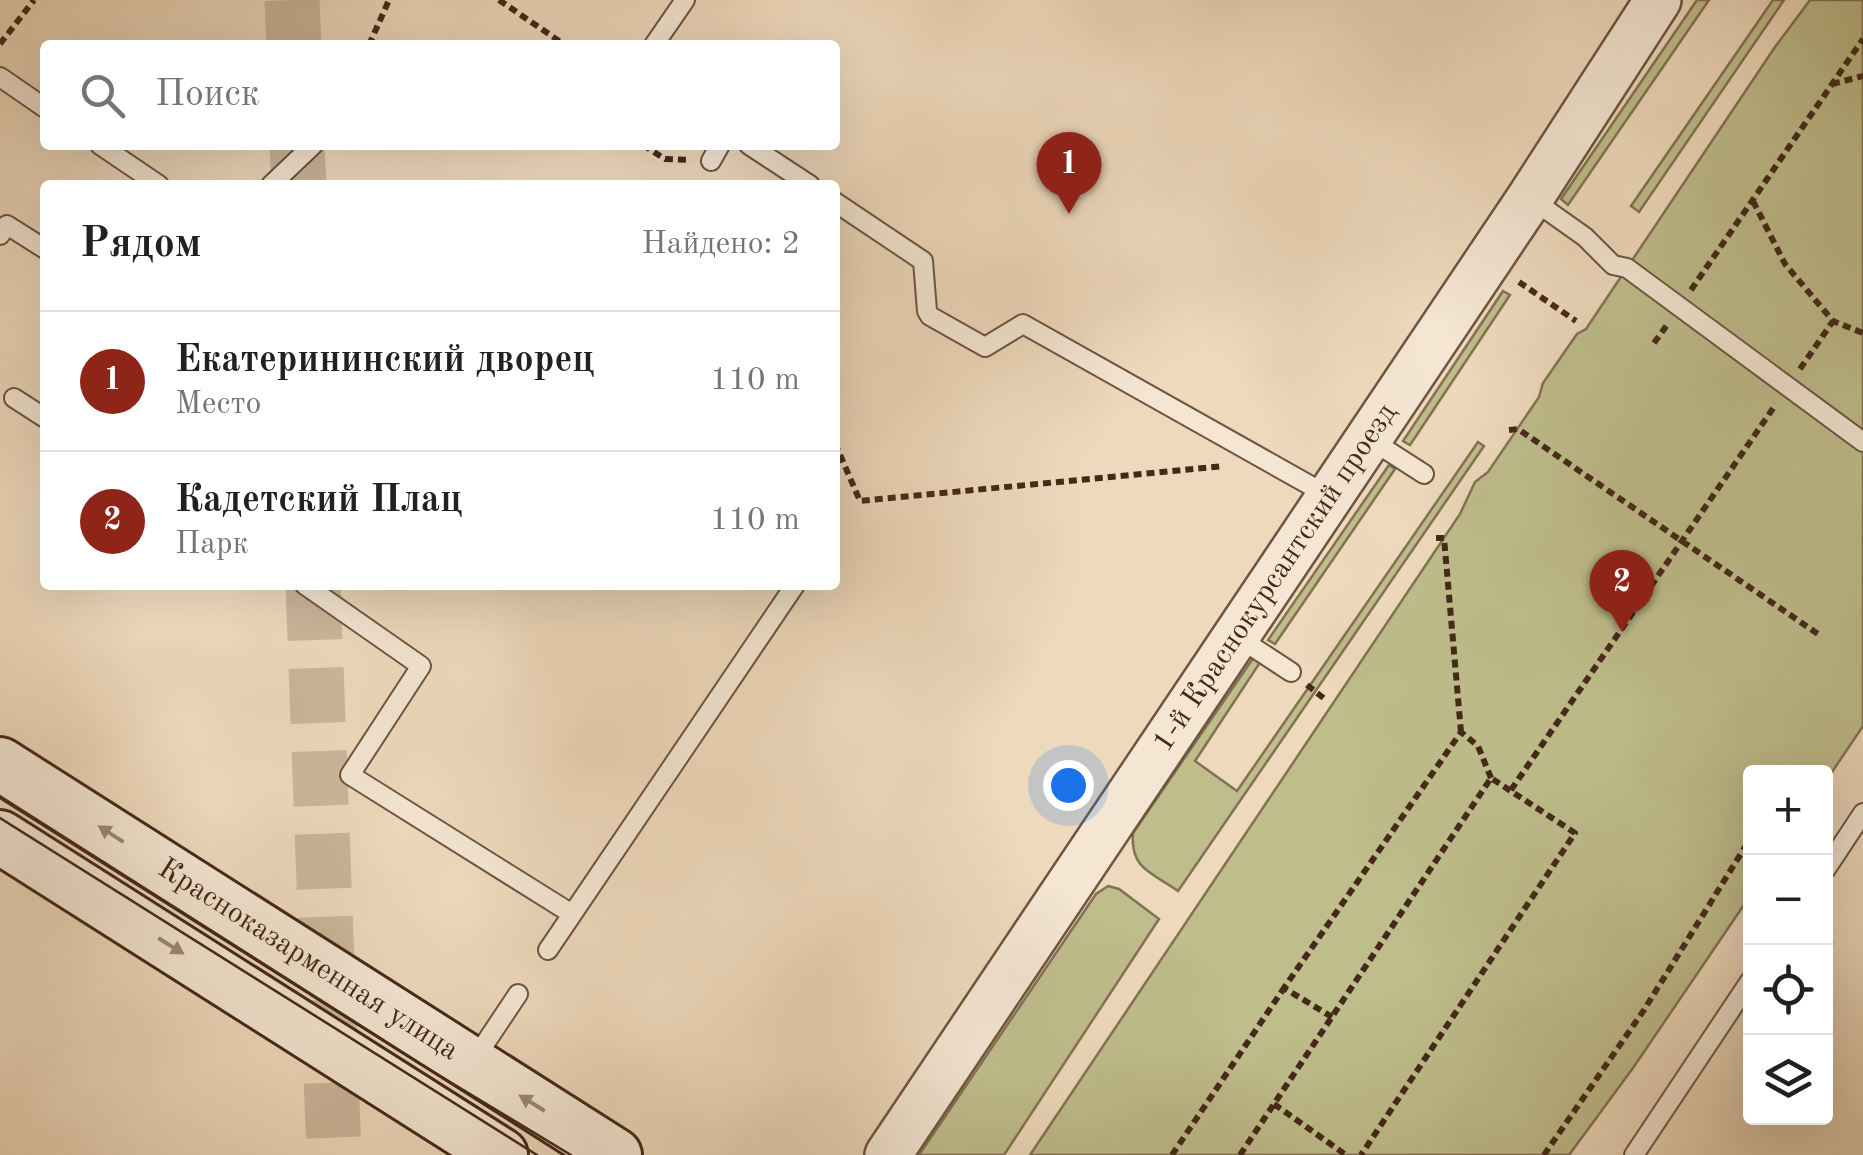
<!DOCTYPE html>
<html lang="ru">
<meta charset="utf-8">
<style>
body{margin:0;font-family:"Old Standard TT",serif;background:#f6f6f6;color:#202124}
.controls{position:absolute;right:30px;bottom:30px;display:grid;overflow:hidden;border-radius:10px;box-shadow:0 10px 40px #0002}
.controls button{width:90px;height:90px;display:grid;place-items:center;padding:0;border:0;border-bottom:2px solid #e0e0e0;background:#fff;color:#202124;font:50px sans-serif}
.you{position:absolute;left:1068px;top:785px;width:35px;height:35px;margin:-25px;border:8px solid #fff;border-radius:50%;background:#1a73e8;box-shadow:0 0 0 15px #1a73e833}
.badge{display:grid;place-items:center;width:65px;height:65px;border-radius:50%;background:#8f2418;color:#fff;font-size:32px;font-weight:700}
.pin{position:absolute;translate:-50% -82px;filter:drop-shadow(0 2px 5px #0008)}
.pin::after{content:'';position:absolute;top:52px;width:35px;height:30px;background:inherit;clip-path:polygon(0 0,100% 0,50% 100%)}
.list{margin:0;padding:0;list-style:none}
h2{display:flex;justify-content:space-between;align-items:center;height:130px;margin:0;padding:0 40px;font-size:42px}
h2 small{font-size:32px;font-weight:400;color:#757577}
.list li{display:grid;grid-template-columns:65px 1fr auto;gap:30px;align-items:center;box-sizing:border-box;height:140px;padding:0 40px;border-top:2px solid #e0e0e0}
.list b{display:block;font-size:38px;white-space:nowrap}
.list p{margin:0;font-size:32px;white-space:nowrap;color:#757577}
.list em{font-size:32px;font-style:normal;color:#757577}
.icon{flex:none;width:55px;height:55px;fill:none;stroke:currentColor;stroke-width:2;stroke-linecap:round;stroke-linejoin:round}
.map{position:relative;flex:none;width:1863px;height:1155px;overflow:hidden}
.search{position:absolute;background:#fff;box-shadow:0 10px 40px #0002;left:40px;top:40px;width:800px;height:110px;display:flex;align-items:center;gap:25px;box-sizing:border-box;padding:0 35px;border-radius:10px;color:#757577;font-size:38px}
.panel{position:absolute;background:#fff;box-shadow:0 10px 40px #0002;left:40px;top:180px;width:800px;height:410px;border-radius:10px}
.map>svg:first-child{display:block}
.green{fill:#bfbd8c;stroke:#827252;stroke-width:2.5}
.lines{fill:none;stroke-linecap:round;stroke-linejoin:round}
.primary-tunnel{stroke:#ccb69b;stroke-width:55;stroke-dasharray:55 28;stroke-linecap:butt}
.service-casing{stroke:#6e5442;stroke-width:22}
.tertiary-casing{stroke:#6e5442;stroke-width:50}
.secondary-casing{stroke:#442819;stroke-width:58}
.path{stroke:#442819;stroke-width:6;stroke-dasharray:8 5;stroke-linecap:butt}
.service{stroke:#f4e6d3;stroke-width:18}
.tertiary{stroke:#f4e6d3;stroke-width:45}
.secondary{stroke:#f4e6d3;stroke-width:52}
.tram{stroke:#442819;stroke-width:2.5}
.oneway{fill:#9c8776}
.labels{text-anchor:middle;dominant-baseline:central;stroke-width:8;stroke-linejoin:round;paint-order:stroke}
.street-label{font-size:30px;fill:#442819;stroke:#f4e6d3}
</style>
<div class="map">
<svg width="1863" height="1155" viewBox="0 0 1863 1155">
<rect width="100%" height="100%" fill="#eed9bc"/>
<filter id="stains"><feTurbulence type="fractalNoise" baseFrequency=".002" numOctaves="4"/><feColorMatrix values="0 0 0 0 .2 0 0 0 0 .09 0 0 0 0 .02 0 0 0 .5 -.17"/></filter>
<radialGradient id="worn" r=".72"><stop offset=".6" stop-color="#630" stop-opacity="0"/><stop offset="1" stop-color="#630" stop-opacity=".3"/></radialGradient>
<path class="green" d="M1697,0H1709L1568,205L1561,199Z
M1773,0H1784L1639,212L1631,206Z
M1810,0H1863V726L1826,781V772H1750V896L1633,1068L1569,1155H1030L1460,514L1475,482L1488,472L1539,397L1543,383L1577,334L1586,329L1775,47Z
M1503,291L1510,295L1410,445L1403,441Z
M1478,442L1484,446L1178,891C1151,872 1130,869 1133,833L1254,657L1261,661L1195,761L1237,791Z
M1389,465L1395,469L1275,644L1268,640Z
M1108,886L1119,889L1159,919L1004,1155H919L1096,894Z"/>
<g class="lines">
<path class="primary-tunnel" d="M292,0L294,45
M297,145L299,185
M313,585L334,1155"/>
<defs>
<path id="service" d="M654,45L685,0
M0,77L45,108
M100,145L159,185
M749,145L810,185
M711,161L720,145
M271,185L313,145
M1530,198L1585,237L1613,265L1627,268L1863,442
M835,202L923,261L927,311L930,316L985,347L1023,324L1329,496
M0,235L7,225L45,249
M14,398L45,418
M1368,438L1424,474
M305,585L421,666L350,775L572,914
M1236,636L1291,672
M1826,869L1863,813
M548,950L795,585
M474,1060L518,994
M1634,1155L1750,981"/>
<g id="tertiary">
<path id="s1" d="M888,1155L1530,198L1658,0"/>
</g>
<g id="secondary">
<path id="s2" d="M0,764L615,1155"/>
<path d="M0,837L501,1155"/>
</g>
</defs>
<use href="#service" class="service-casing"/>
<use href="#tertiary" class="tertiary-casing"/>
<use href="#secondary" class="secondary-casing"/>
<path class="path" d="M499,0L565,45
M0,44L34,0
M369,45L389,0
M1832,84L1863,76
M643,145L665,159L691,160
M1753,201L1785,264L1833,321L1863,333
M1519,282L1576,321
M1691,290L1863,39
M1654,343L1667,325
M1800,369L1833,321
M1509,430L1518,429L1818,634
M835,443L860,501L1224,466
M1436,538H1444L1461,732
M1307,685L1326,700
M1792,772L1795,767
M1511,790L1776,404
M1332,1017L1284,988L1461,732L1478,746L1491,778
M1274,1104L1346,1155
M1172,1155L1284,988
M1240,1155L1491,778L1575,833L1361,1155
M1544,1155L1644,1010L1750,839"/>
<use href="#service" class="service"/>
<use href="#tertiary" class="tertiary"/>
<use href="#secondary" class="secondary"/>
<path class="tram" d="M0,798L417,1062L571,1155
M0,818L537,1155"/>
</g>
<defs><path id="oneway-solid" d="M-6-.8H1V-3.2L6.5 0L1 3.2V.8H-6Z" transform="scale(2.5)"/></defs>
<g class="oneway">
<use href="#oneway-solid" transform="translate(111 834) rotate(-147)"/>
<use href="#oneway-solid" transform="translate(171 946) rotate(32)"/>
<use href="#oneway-solid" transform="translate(532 1103) rotate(-148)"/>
</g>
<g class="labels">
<g class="street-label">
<text stroke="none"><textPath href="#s1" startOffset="695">1-й Краснокурсантский проезд</textPath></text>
<text stroke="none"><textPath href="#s2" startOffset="365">Красноказарменная улица</textPath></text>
</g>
</g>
<rect width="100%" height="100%" filter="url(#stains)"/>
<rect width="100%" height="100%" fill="url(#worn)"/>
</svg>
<div class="controls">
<button>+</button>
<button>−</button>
<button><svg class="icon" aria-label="locate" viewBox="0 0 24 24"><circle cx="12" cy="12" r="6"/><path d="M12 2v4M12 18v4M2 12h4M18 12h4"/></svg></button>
<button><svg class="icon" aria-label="layers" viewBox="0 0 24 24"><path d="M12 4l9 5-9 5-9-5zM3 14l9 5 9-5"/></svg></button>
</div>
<div class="you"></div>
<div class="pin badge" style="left:1069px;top:214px">1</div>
<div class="pin badge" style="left:1622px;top:632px">2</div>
<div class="search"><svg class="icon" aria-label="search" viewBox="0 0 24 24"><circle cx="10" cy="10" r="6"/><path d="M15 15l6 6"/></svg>Поиск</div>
<section class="panel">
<h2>Рядом<small>Найдено: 2</small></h2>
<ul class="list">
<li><span class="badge">1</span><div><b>Екатерининский дворец</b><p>Место</p></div><em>110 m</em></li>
<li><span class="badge">2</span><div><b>Кадетский Плац</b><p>Парк</p></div><em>110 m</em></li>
</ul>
</section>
</div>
